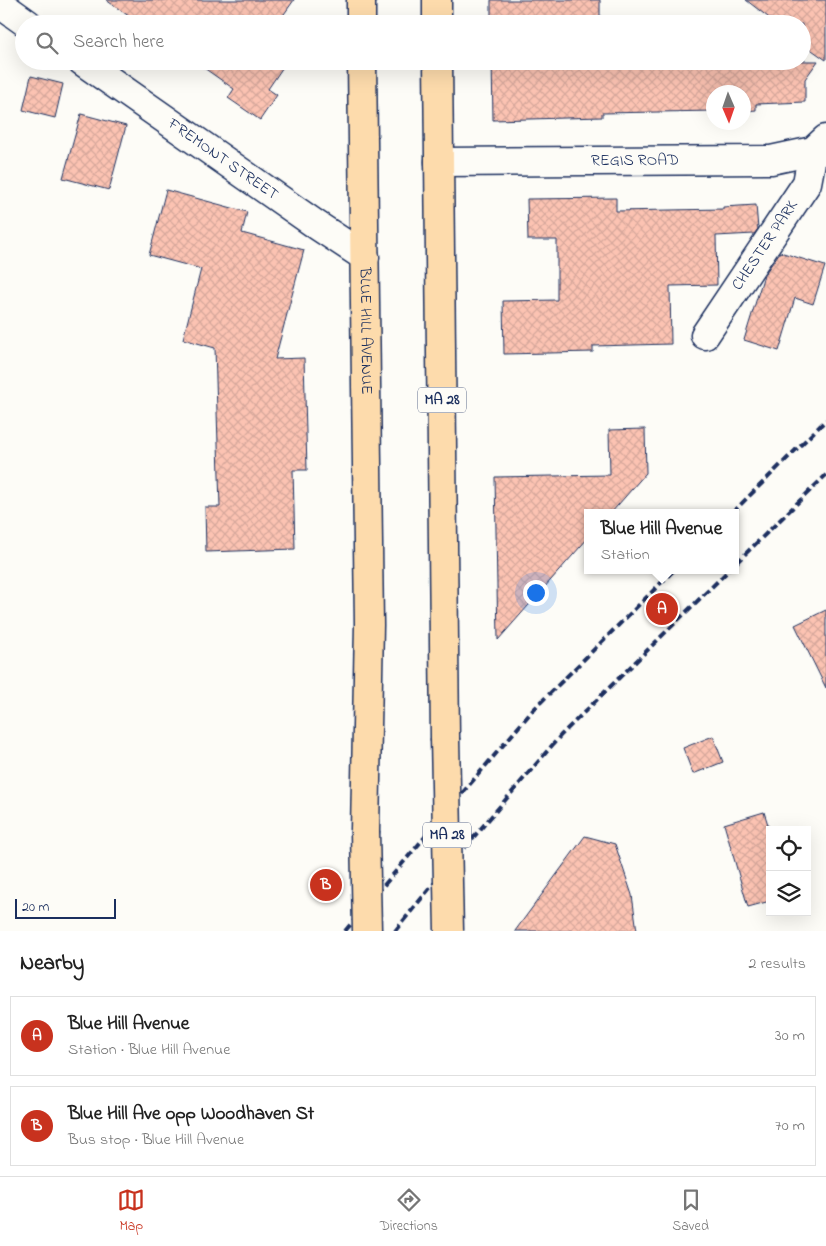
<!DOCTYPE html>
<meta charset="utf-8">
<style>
body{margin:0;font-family:"Indie Flower",sans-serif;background:#f6f6f6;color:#222}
.controls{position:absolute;right:15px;bottom:15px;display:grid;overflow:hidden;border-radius:0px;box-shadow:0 5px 20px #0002}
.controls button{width:45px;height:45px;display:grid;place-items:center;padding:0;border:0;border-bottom:1px solid #e0e0e0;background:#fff;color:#222;font:25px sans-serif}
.compass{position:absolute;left:706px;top:85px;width:45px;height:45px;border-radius:50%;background:#fff;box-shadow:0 5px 20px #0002;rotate:178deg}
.scale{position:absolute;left:15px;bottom:12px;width:101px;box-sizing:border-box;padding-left:5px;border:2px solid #1b2f5e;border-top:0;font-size:14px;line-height:18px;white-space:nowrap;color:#1b2f5e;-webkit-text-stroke:4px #fdfcf7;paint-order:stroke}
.you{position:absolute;left:535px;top:592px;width:18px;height:18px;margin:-12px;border:4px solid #fff;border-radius:50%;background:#1a73e8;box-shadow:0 0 0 8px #1a73e833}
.badge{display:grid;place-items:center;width:32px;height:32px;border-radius:50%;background:#c8321e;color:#fff;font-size:16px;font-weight:700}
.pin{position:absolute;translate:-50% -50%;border:2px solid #fff;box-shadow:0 1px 5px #0006}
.popup{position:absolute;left:584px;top:509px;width:155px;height:65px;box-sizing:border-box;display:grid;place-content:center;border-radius:0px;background:#fff;filter:drop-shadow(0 1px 4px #0005);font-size:16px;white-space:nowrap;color:#767676}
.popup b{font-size:19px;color:#222}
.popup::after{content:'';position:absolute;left:50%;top:100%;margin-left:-10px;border:10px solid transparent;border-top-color:#fff}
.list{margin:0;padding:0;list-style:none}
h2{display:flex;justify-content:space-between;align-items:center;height:65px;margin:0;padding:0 20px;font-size:21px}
h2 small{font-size:16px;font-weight:400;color:#767676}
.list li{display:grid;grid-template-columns:32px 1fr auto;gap:15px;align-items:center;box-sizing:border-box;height:80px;margin:0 10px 10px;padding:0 10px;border:1px solid #e0e0e0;border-radius:0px}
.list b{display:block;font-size:19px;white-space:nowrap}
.list p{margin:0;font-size:16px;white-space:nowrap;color:#767676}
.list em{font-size:16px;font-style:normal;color:#767676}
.icon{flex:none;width:28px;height:28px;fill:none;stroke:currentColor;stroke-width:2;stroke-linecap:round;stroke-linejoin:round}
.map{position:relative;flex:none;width:826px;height:931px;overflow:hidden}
.search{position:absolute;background:#fff;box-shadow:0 5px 20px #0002;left:15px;right:15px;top:15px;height:55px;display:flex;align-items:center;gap:12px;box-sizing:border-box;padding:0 18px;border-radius:28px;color:#767676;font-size:19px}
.sheet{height:245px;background:#fff}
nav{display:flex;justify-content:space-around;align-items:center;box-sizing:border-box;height:70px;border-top:1px solid #e0e0e0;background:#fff;font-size:14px;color:#767676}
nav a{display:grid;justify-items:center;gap:2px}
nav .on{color:#c8321e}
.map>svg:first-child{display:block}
.building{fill:url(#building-cross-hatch);stroke:#1b2f5e}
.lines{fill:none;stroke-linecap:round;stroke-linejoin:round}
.minor-casing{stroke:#1b2f5e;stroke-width:31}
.highway-casing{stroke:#1b2f5e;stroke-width:31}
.minor{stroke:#fdfcf7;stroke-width:28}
.highway{stroke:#fddbac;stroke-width:28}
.rail{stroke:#1b2f5e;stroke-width:4;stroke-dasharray:8 4;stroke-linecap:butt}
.highway-bridge-casing{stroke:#1b2f5e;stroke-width:31;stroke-linecap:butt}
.highway-bridge{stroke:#fddbac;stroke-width:28}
.labels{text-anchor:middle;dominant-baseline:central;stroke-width:4;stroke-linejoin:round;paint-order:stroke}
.shield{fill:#fdfcf7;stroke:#5f6c8c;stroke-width:1}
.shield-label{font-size:15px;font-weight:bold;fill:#1b2f5e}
.street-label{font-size:16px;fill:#1b2f5e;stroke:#fdfcf7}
</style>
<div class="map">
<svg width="826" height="931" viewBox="0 0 826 931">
<defs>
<pattern id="building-cross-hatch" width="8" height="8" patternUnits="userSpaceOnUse" patternTransform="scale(1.25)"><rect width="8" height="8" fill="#fcc3b2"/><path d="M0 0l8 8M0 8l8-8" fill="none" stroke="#d7a89c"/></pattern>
</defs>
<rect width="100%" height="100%" fill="#fdfcf7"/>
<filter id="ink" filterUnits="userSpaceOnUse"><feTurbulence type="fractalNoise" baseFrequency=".02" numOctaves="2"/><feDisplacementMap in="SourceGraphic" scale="10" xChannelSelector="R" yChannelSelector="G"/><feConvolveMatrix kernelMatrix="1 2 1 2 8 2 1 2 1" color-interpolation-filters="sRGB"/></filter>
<g filter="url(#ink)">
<path class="building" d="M106,0H294L277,24H140Z
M491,0H600V24H491Z
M746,0H826V60L802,43V24H777Z
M194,61H287L268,89L277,95L260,120L228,98L234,89Z
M492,61H818L805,79V102L756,104V110L744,111V92H714V111L602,113V117L493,120Z
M31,76L63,84L55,118L23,110Z
M81,114L126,126L109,190L63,178Z
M166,190L247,212L242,233L304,250L275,359L304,358L307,470H293L295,549L206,552L205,507H220L215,348L183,339L201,269L149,255Z
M616,198V211L723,209V207L756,205L758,229L754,234L716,236L717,285L670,286L671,344L593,346V352L504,354L503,301L557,300V240H528L527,199Z
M780,252L825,266L813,304L795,298L779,351L744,340L764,275Z
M645,429L646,473L611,513H588V538L498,640L495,477L610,475L609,430Z
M826,610V688L795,625Z
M713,736L723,762L693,774L683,748Z
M764,812L770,831V901L748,907L724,824Z
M585,836L615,844L632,895L637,931H515Z"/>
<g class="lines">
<defs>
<g id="minor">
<path d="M0,4L28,24"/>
<path id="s1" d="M82,61L318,226L365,257"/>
<path id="s2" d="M439,162L771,160L813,151L826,139"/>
<path id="s3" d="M705,335L807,183L813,151"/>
</g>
<g id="highway">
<path d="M361,0V24"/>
<path d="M437,0V24"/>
<path id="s4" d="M362,61L369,625L365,831"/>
<path d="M438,61L445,738"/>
</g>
</defs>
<use href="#minor" class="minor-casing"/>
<use href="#highway" class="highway-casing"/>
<use href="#minor" class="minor"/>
<use href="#highway" class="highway"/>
<path class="rail" d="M732,513L826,420
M736,563L826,475
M345,931L533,710L674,570
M395,931L430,888L561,735L729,570"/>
<defs>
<path id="highway-bridge" d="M445,738L449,931
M365,831L367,931"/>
</defs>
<use href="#highway-bridge" class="highway-bridge-casing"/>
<use href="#highway-bridge" class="highway-bridge"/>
</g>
</g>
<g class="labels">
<g class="shield">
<rect x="418" y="387.5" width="48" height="25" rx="4"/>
<rect x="423" y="822.5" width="48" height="25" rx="4"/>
</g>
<g class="shield-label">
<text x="442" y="400">MA 28</text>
<text x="447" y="835">MA 28</text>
</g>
<g class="street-label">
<text stroke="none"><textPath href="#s1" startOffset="172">FREMONT STREET</textPath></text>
<text stroke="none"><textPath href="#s2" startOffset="196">REGIS ROAD</textPath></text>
<text stroke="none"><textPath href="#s3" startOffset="108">CHESTER PARK</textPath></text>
<text stroke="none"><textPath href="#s4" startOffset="270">BLUE HILL AVENUE</textPath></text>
</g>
</g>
</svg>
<div class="controls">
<button><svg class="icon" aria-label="locate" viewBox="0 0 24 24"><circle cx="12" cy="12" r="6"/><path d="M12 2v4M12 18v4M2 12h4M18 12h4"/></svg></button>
<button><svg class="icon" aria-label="layers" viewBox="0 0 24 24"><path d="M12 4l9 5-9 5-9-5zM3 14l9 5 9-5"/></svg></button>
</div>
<svg class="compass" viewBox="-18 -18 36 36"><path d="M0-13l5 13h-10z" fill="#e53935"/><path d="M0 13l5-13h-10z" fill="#767676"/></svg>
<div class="scale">20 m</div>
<div class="you"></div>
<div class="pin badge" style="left:662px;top:609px">A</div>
<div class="popup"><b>Blue Hill Avenue</b>Station</div>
<div class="pin badge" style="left:326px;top:885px">B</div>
<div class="search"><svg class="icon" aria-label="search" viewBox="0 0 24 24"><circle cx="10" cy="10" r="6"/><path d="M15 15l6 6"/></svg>Search here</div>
</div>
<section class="sheet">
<h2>Nearby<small>2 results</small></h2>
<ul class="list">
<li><span class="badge">A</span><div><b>Blue Hill Avenue</b><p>Station · Blue Hill Avenue</p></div><em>30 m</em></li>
<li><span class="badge">B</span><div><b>Blue Hill Ave opp Woodhaven St</b><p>Bus stop · Blue Hill Avenue</p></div><em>70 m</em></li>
</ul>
</section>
<nav>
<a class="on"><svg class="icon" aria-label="map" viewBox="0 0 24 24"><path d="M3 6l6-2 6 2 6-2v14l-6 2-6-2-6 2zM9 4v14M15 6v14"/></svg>Map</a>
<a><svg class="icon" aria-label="directions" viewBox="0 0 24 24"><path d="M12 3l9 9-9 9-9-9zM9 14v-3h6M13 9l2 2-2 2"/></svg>Directions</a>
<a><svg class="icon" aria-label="saved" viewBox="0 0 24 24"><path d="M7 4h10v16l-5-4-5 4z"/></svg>Saved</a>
</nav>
